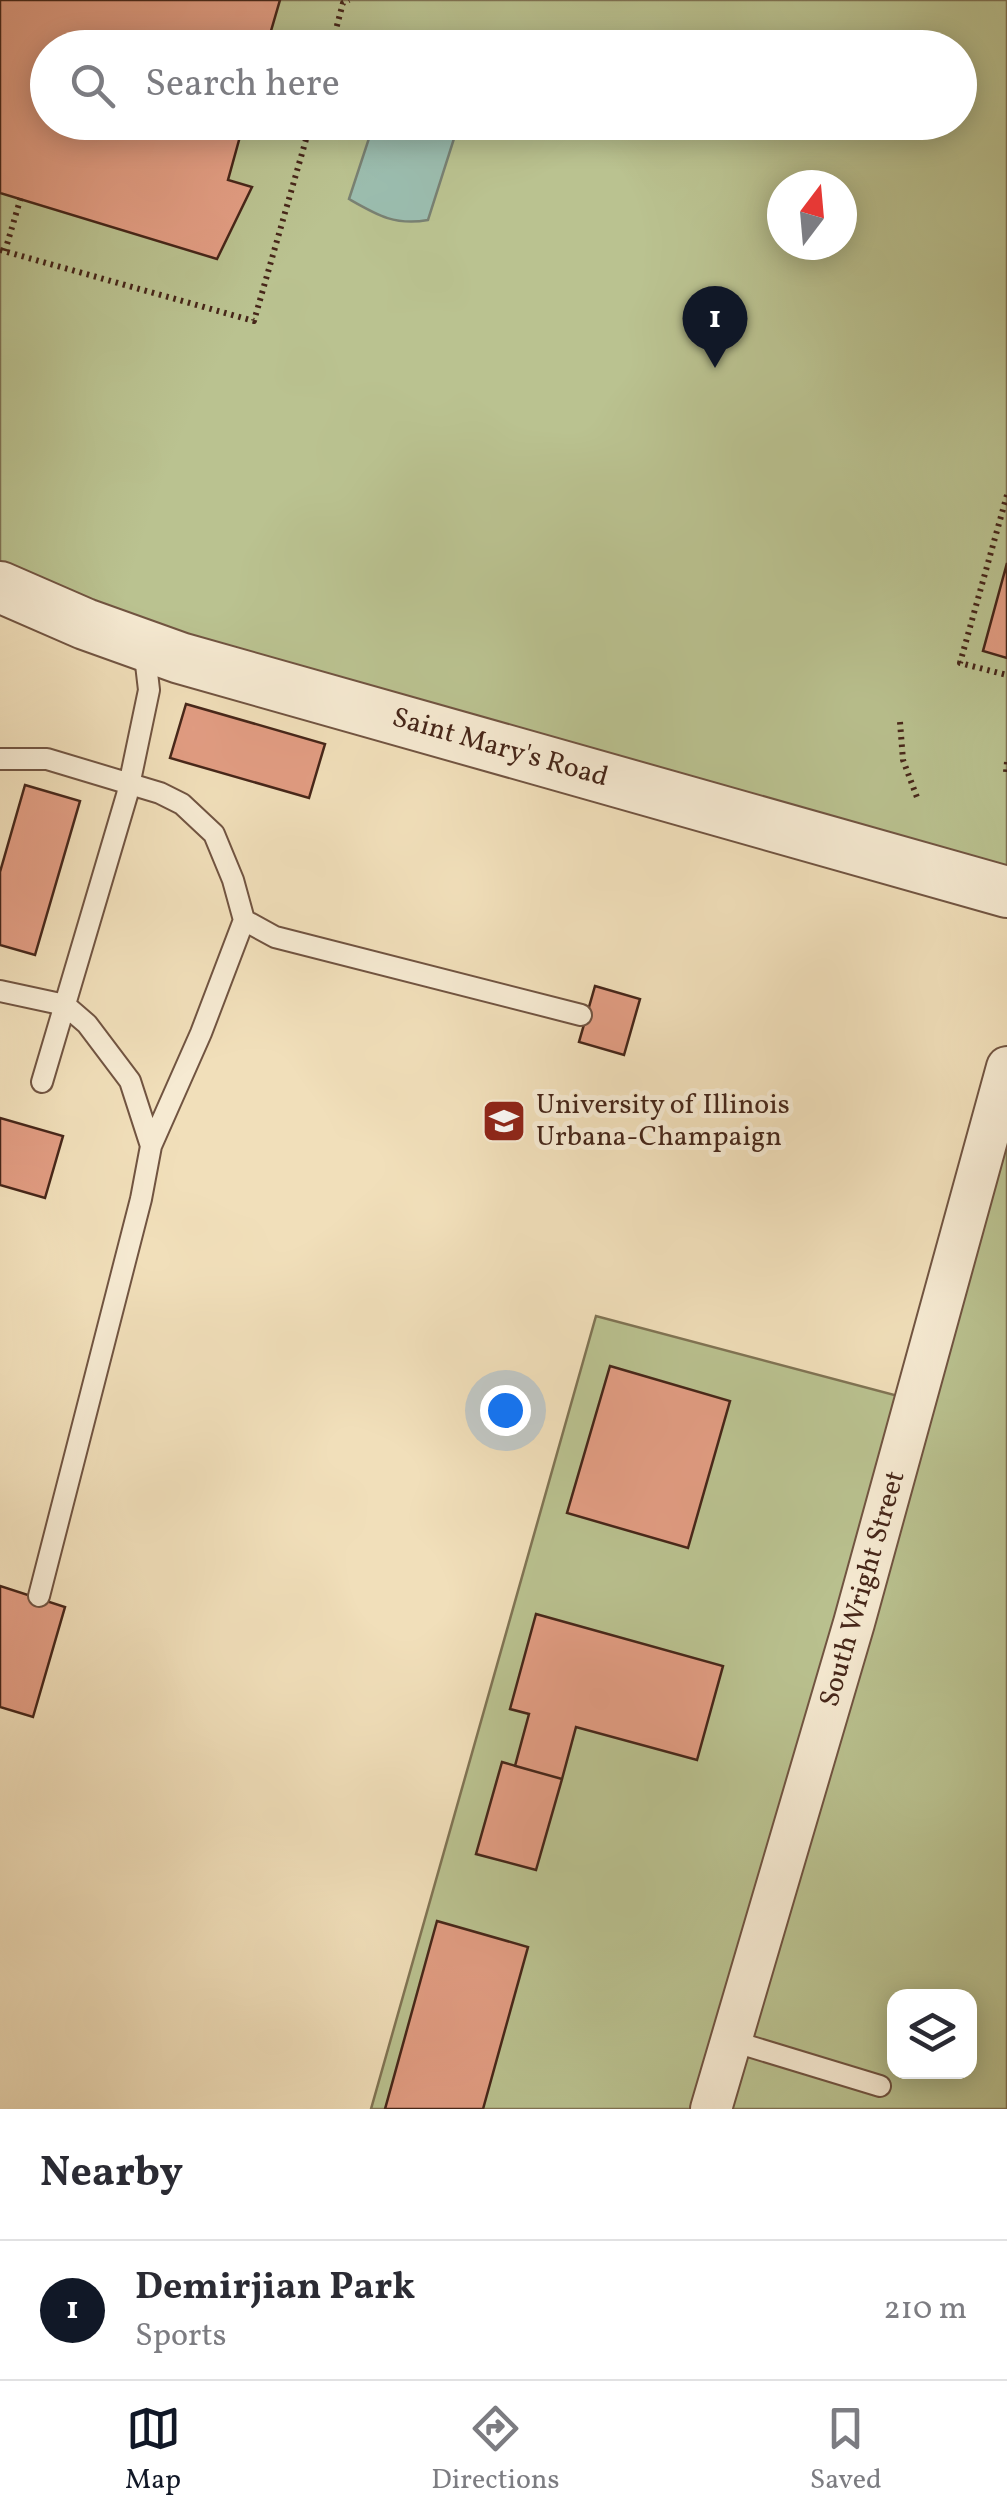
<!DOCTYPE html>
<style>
body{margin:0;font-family:Vollkorn,serif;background:#f7f7f7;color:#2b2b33}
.controls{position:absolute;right:30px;bottom:30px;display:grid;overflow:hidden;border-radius:20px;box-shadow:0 5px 25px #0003}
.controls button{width:90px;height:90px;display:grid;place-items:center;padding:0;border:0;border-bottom:2px solid #e1e1e2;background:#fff;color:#2b2b33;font:50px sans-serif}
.compass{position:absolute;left:767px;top:170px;width:90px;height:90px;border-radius:50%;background:#fff;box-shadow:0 5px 25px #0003;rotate:16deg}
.you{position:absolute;left:505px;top:1410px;width:35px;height:35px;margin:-25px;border:8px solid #fff;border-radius:50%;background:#1a73e8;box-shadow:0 0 0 15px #1a73e833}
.badge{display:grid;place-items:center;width:65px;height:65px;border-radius:50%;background:#111827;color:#fff;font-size:32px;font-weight:700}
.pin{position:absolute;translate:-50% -82px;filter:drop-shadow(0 2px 5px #0008)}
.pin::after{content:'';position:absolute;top:52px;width:35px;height:30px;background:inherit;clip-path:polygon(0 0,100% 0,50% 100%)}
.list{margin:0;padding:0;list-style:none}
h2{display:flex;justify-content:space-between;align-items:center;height:130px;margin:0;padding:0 40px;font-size:42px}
h2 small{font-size:32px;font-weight:400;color:#7c7c81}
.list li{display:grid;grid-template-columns:65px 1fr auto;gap:30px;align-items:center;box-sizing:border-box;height:140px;padding:0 40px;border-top:2px solid #e1e1e2}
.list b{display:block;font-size:38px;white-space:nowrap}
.list p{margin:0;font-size:32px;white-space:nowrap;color:#7c7c81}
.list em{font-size:32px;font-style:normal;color:#7c7c81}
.icon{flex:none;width:55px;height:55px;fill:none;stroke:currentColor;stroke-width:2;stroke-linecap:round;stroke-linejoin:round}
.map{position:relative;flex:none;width:1007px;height:2109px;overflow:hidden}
.search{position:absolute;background:#fff;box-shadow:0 5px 25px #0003;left:30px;right:30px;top:30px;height:110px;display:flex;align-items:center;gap:25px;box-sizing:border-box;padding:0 35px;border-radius:55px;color:#7c7c81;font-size:38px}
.sheet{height:270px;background:#fff}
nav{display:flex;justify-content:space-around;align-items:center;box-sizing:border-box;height:140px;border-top:2px solid #e1e1e2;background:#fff;font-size:28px;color:#7c7c81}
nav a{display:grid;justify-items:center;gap:5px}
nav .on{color:#111827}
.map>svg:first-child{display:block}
.green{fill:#bac290;stroke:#807454;stroke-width:2.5;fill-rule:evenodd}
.water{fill:#9bbdaf;stroke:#798173;stroke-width:2.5}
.building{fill:#e29d83;stroke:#462619;stroke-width:2.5}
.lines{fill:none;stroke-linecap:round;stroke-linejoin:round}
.service-casing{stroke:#715441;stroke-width:24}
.minor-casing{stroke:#715441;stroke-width:44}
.tertiary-casing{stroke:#715441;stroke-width:54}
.path{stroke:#462619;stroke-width:6;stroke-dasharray:2.5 5;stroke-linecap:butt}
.service{stroke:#f6ead2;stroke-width:20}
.minor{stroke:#f6ead2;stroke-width:40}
.tertiary{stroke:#f6ead2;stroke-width:50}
.labels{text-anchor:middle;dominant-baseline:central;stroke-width:10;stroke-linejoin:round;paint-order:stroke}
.street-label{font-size:28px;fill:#462619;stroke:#f6ead2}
.poi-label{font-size:28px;fill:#462619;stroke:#f6ead2;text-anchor:start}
</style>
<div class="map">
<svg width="1007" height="2109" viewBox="0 0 1007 2109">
<rect width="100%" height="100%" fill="#f1dfba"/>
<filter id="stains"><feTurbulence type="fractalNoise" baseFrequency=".002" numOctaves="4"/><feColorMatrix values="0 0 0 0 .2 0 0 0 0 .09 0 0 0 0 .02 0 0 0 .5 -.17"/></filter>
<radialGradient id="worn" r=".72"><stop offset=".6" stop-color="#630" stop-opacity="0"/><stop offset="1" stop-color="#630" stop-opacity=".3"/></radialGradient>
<path class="green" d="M0,0H1007V872L154,632L0,567ZM48,48H960V122H48ZM782,185H842V245H782Z
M1007,1122V2109H371L596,1316L932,1405ZM894,1996H970V2072H894Z"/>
<path class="water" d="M374,123H459L428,220C395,226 377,215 349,199Z"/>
<path class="building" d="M0,0H280L266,48H48V122H244L228,180L252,187L217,259L0,193Z
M1007,563V658L983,651Z
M186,704L325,744L309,798L170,758Z
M25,785L80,801L35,955L0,945V872Z
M595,986L640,999L624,1055L579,1042Z
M0,1118L63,1136L45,1198L0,1185Z
M610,1366L730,1401L688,1548L567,1513Z
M0,1586L65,1607L33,1717L0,1707Z
M536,1614L723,1666L697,1760L576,1727L562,1779L515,1766L529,1714L510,1709Z
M502,1762L562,1779L536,1870L476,1854Z
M437,1921L528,1947L483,2109H385Z"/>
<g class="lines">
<defs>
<path id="service" d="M0,759H47L160,793L182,804L214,834L233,880L244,920L275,937L581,1015
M0,991L65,1005L87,1024L130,1081L151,1146L141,1199L39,1596
M42,1082L127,795L149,690L144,647
M151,1146L201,1033L244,920
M732,2041L880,2086"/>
<path id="minor" d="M711,2109L854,1623L1007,1067"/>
<path id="tertiary" d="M0,587L85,624L180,658L1007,892"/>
</defs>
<use href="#service" class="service-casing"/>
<use href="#minor" class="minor-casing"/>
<use href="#tertiary" class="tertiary-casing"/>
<path class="path" d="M331,48L343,3L349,0
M0,250L254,321L311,122
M5,251L21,197
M1007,495L960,663L1007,675
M900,722L903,760L918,800
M1006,772L1007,762"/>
<use href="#service" class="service"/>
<use href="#minor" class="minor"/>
<use href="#tertiary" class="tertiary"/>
</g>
<defs>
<symbol id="university-square" viewBox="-11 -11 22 22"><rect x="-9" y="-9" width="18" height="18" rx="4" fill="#8f2418" stroke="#f6ead2"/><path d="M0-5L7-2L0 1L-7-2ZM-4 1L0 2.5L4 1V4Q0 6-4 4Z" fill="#fff"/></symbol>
</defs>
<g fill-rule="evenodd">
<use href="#university-square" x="479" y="1096" width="50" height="50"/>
</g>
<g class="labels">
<g class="street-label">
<text transform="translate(500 748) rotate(16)">Saint Mary's Road</text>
<text transform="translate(863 1589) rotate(-74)">South Wright Street</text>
</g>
<g class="poi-label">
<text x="536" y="1105">University of Illinois<tspan x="536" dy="32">Urbana-Champaign</tspan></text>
</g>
</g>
<rect width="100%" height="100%" filter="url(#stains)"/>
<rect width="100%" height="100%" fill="url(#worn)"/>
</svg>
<div class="controls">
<button><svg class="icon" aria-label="layers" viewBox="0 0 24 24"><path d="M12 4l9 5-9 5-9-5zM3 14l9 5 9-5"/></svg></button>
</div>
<svg class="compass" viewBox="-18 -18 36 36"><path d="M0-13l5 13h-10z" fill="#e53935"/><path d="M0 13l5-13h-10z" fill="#7c7c81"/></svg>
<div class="you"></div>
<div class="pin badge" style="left:715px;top:368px">1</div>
<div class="search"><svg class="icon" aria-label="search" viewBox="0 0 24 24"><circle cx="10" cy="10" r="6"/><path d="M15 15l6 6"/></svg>Search here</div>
</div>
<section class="sheet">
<h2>Nearby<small></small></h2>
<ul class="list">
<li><span class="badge">1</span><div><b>Demirjian Park</b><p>Sports</p></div><em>210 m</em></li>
</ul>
</section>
<nav>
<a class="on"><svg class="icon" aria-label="map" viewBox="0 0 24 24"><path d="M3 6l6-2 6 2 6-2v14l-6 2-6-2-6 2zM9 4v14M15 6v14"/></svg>Map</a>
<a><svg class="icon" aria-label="directions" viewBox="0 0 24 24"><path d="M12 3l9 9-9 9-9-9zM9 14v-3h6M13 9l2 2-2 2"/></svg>Directions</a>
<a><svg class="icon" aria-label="saved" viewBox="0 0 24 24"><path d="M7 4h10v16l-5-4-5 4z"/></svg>Saved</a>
</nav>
